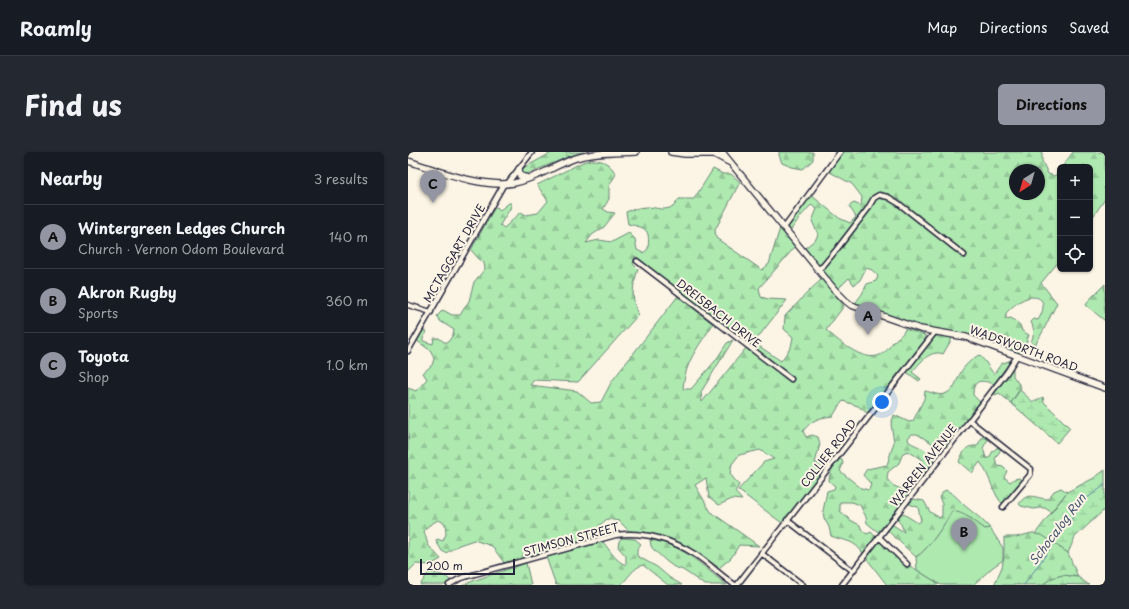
<!DOCTYPE html>
<meta charset="utf-8">
<style>
body{margin:0;font-family:"Playpen Sans",sans-serif;background:#242831;color:#f1f3f6}
.controls{position:absolute;right:12px;top:12px;display:grid;overflow:hidden;border-radius:6px;box-shadow:0 1px 3px #0004}
.controls button{width:36px;height:36px;display:grid;place-items:center;padding:0;border:0;border-bottom:1px solid #363941;background:#171b24;color:#f1f3f6;font:20px sans-serif}
.compass{position:absolute;left:601px;top:12px;width:36px;height:36px;border-radius:50%;background:#171b24;box-shadow:0 1px 3px #0004;rotate:217deg}
.scale{position:absolute;left:12px;bottom:10px;width:95px;box-sizing:border-box;padding-left:4px;border:2px solid #22223b;border-top:0;font-size:11px;line-height:14px;white-space:nowrap;color:#22223b;-webkit-text-stroke:3px #fcf5e5;paint-order:stroke}
.you{position:absolute;left:474px;top:250px;width:14px;height:14px;margin:-10px;border:3px solid #fff;border-radius:50%;background:#1a73e8;box-shadow:0 0 0 6px #1a73e833}
.badge{display:grid;place-items:center;width:26px;height:26px;border-radius:50%;background:#9495a2;color:#111;font-size:13px;font-weight:700}
.pin{position:absolute;translate:-50% -33px;filter:drop-shadow(0 1px 2px #0008)}
.pin::after{content:'';position:absolute;top:21px;width:14px;height:12px;background:inherit;clip-path:polygon(0 0,100% 0,50% 100%)}
.list{margin:0;padding:0;list-style:none}
h2{display:flex;justify-content:space-between;align-items:center;height:52px;margin:0;padding:0 16px;font-size:17px}
h2 small{font-size:13px;font-weight:400;color:#9ea1a6}
.list li{display:grid;grid-template-columns:26px 1fr auto;gap:12px;align-items:center;box-sizing:border-box;height:64px;padding:0 16px;border-top:1px solid #363941}
.list b{display:block;font-size:15px;white-space:nowrap}
.list p{margin:0;font-size:13px;white-space:nowrap;color:#9ea1a6}
.list em{font-size:13px;font-style:normal;color:#9ea1a6}
.icon{flex:none;width:22px;height:22px;fill:none;stroke:currentColor;stroke-width:2;stroke-linecap:round;stroke-linejoin:round}
.map{position:relative;flex:none;width:697px;height:433px;overflow:hidden;border-radius:6px}
header{display:flex;align-items:center;gap:24px;box-sizing:border-box;height:56px;padding:0 20px;background:#171b24;border-bottom:1px solid #363941}
header strong{font-size:19px}
nav{display:flex;gap:22px;margin-inline-start:auto;font-size:14px}
.intro{display:flex;align-items:center;justify-content:space-between;box-sizing:border-box;height:96px;padding:0 24px}
h1{margin:0;font-size:28px}
.button{padding:10px 18px;border-radius:6px;background:#9495a2;color:#111;font-size:14px;font-weight:700}
main{display:flex;gap:24px;padding:0 24px}
aside{flex:1;background:#171b24;border-radius:6px;box-shadow:0 1px 3px #0004}
.map>svg:first-child{display:block}
.forest{fill:url(#forest-firs);stroke:#688676;fill-rule:evenodd}
.wetland{fill:url(#wetland-marsh);stroke:#688676}
.garden{fill:#aeeab0;stroke:#688676}
.lines{fill:none;stroke-linecap:round;stroke-linejoin:round}
.stream{stroke:#6588a8;stroke-width:1}
.minor-casing{stroke:#22223b;stroke-width:7}
.major-casing{stroke:#22223b;stroke-width:8}
.minor{stroke:#fcf5e5;stroke-width:4}
.major{stroke:#fcf5e5;stroke-width:5.5}
.labels{text-anchor:middle;dominant-baseline:central;stroke-width:4;stroke-linejoin:round;paint-order:stroke}
.street-label{font-size:11px;fill:#22223b;stroke:#fcf5e5}
.water-label{font-size:12px;font-style:italic;fill:#445572;stroke:#fcf5e5}
</style>
<header>
<strong>Roamly</strong>
<nav><a>Map</a><a>Directions</a><a>Saved</a></nav>
</header>
<div class="intro"><h1>Find us</h1><a class="button">Directions</a></div>
<main>
<aside>
<h2>Nearby<small>3 results</small></h2>
<ul class="list">
<li><span class="badge">A</span><div><b>Wintergreen Ledges Church</b><p>Church · Vernon Odom Boulevard</p></div><em>140 m</em></li>
<li><span class="badge">B</span><div><b>Akron Rugby</b><p>Sports</p></div><em>360 m</em></li>
<li><span class="badge">C</span><div><b>Toyota</b><p>Shop</p></div><em>1.0 km</em></li>
</ul>
</aside>
<div class="map">
<svg width="697" height="433" viewBox="0 0 697 433">
<defs>
<pattern id="forest-firs" width="22" height="20" patternUnits="userSpaceOnUse"><rect width="22" height="20" fill="#aeeab0"/><path d="M5 1l3.5 6h-7zM16 11l3.5 6h-7z" fill="#95c898"/></pattern>
<pattern id="wetland-marsh" width="20" height="14" patternUnits="userSpaceOnUse"><rect width="20" height="14" fill="#aeeab0"/><path d="M1 5h8M5 5V1M11 12h8M15 12V8" fill="none" stroke="#95c898"/></pattern>
</defs>
<rect width="100%" height="100%" fill="#fcf5e5"/>
<filter id="ink" filterUnits="userSpaceOnUse"><feTurbulence type="fractalNoise" baseFrequency=".025" numOctaves="2"/><feDisplacementMap in="SourceGraphic" scale="8" xChannelSelector="R" yChannelSelector="G"/><feConvolveMatrix kernelMatrix="1 2 1 2 8 2 1 2 1" color-interpolation-filters="sRGB"/></filter>
<g filter="url(#ink)">
<path class="forest" d="M145,0H176L162,4L119,22H113L115,16L119,14Z
M371,0H405V8L395,17L384,15L374,11L371,3Z
M436,0H634V9L640,22L647,24L652,17V108L633,131L649,151L634,181L627,193L623,190C626,183 627,178 623,170L626,167L630,168C640,153 635,140 616,147C609,150 603,156 598,161V167L603,166L612,173L614,179L621,183L618,191L611,202C588,194 547,176 524,178L445,154L454,142L459,132L468,129L470,124L464,118L458,116L452,128L446,133L441,126L430,137L397,96L408,87L410,82L404,69L409,57L403,53L393,64L382,79L380,74L403,43L431,66L442,71L448,65L441,54L446,51L453,54L454,45L444,32L420,19ZM607,18H631V42H607Z
M665,0H697V47L682,69V15H654Z
M182,8C196,8 200,10 208,22L201,34V47L195,57L200,60L207,61L196,75L184,83L178,91L191,88L204,90L221,81L227,87L229,98L235,101L240,97C242,77 239,76 220,72L218,60C225,57 232,55 240,55C252,56 252,59 265,55L271,47H286L305,17L315,22H323L332,30L307,78L308,86L354,118L361,112L372,76L387,95L351,136L353,145L360,147L379,148L344,193L338,191L227,104L225,112L230,117C224,137 223,143 230,163L170,230L126,228L122,233L169,239L183,251L193,250L204,229L270,144L305,172C291,194 277,209 275,237H283L308,208L319,191L325,188L293,240L294,250L338,196L341,199L348,192L373,209L383,195L385,185L376,177L377,164L402,138L414,127L436,154L418,178C431,189 459,215 477,200C480,197 483,193 485,190C490,185 495,183 497,177L517,183V188L459,261L450,254L435,249L431,254L425,264C410,266 405,267 395,279L398,285L404,283L410,285L412,292L407,311L419,313L374,371L330,338L356,310L366,307L352,298L331,303L324,312L322,322L331,333L327,340L334,348L324,347L311,353L301,345L298,326L287,333L303,360L351,394L331,393L323,406L311,416C291,401 268,389 245,382C238,380 228,380 221,379L211,369L199,367L192,373L191,383L97,412L84,394L66,388L51,393L38,401L34,399L28,389L29,387L35,389L38,382L37,371L30,368L20,374L16,379L20,393L33,407L22,413L8,412L0,420V288L1,282L0,281V236L8,239L19,227L15,221L24,213L26,207L23,199L8,188L14,178L19,180L15,186V189L25,192L26,186H31L36,190H40L45,183L46,178L32,169L29,164L35,158L44,163H52L61,149L66,130L77,117L76,111L70,106L63,98L86,57L89,55L92,58L101,51H103V55L92,73L96,76L113,60L118,63L130,61L140,49L129,33L175,10Z
M697,132V169L678,153L681,148Z
M533,183L545,185L535,202C522,197 512,211 504,220L513,227L511,229L497,219L526,185Z
M571,203C578,209 580,215 586,222L593,212L603,208L586,232C574,228 565,226 565,243L572,250L543,289L537,294L527,293L509,282H504L500,286L501,290C510,295 523,298 526,310L508,331L505,327L513,316L516,309L500,299L495,301L491,311L480,320L479,327L484,333L495,338L502,336L504,339L470,380L459,371L458,365L452,353L444,350H432V359L442,368L452,373C453,377 455,380 459,382L463,380L468,385L456,403C446,387 438,390 423,384L421,375L416,366L415,359L419,339L426,337L427,334L421,329C421,321 426,312 432,307L434,308L435,312L432,319L453,336L461,338L463,332L455,323L459,317L479,313L486,290L483,272L486,263L501,270L505,269L516,247L517,239C523,240 531,244 536,242C547,239 548,229 553,220C556,214 565,206 571,203Z
M605,216V224L613,235L603,251L591,241L587,243L586,238Z
M575,284L580,287L575,296L578,306H581L585,299L590,295L593,297L587,307L590,314L595,315L599,319L596,325L602,330L606,327L612,326L614,329L595,352C586,345 581,321 572,310L564,321L551,310C552,306 557,296 561,295C564,294 566,294 569,294Z
M653,336L659,340L643,360L637,356H632L626,357L613,354L611,352C620,338 628,347 640,347L646,339Z
M537,338C546,341 550,347 557,354C566,361 574,367 582,376L577,377L562,366L544,359C538,371 519,399 508,405L480,379L481,375L485,373L496,380L493,372L489,368L494,361L510,371L513,369L510,355L501,352L506,347L516,349L522,360L532,366L534,363V352L531,345Z
M624,381L634,382L660,401L670,425L655,423L644,426L635,433H586L594,415L596,404V385H608Z
M214,386L227,387L233,392L229,397V404L249,415L262,426L274,433H260L235,413C226,415 220,426 213,433H148L138,405L195,390C202,398 207,409 218,413V404L210,395L211,389Z
M242,388C274,391 295,415 319,433H297L275,418L266,415L258,409L245,397L243,394Z
M471,388L491,407L530,431V433H479L459,407V404Z
M118,411L123,433H55C76,424 97,419 118,411Z
M21,420C29,421 37,423 42,428L41,431L38,433H12Z"/>
<path class="wetland" d="M612,238L625,250L635,245L636,250L662,276L649,291L603,251Z
M697,318V357L667,385L660,401L634,383L627,382L659,340L686,326Z
M655,423L670,425L681,433L635,432L644,426Z"/>
<path class="garden" d="M544,359C558,361 566,369 577,377L582,376L595,396V408L585,415L565,433H533L509,418L508,405C519,399 538,371 544,359Z"/>
<g class="lines">
<path class="stream" d="M616,433L678,347L697,333"/>
<defs>
<path id="minor" d="M99,32L124,0
M376,76L432,0
M229,109L383,227
M410,117L415,114L429,97L459,58L466,46L471,43L480,45L490,51L556,103
M0,153L23,160
M0,199L96,32
M561,268L623,317L622,323L595,355
M379,368L445,419
M471,385L499,412
M353,401L395,433
M41,433L51,427L60,424L208,383C236,379 265,388 288,403C302,412 313,424 327,433
M329,433L527,180
M434,433L599,220L609,204"/>
<path id="major" d="M263,0L277,2H306L321,10
M314,0L426,137L438,149L443,153L512,177L558,185L697,236
M0,9C32,19 72,36 106,31C128,27 147,13 168,6C187,0 208,1 228,0
M111,17L112,24L120,26"/>
</defs>
<use href="#minor" class="minor-casing"/>
<use href="#major" class="major-casing"/>
<use href="#minor" class="minor"/>
<use href="#major" class="major"/>
</g>
</g>
<g class="labels">
<g class="street-label">
<text transform="translate(46 101) rotate(-60)">MCTAGGART DRIVE</text>
<text transform="translate(311 161) rotate(38)">DREISBACH DRIVE</text>
<text transform="translate(616 196) rotate(20)">WADSWORTH ROAD</text>
<text transform="translate(420 301) rotate(-52)">COLLIER ROAD</text>
<text transform="translate(515 313) rotate(-52)">WARREN AVENUE</text>
<text transform="translate(163 387) rotate(-15)">STIMSON STREET</text>
</g>
<g class="water-label">
<text transform="translate(649 377) rotate(-53)">Schocalog Run</text>
</g>
</g>
</svg>
<div class="controls">
<button>+</button>
<button>−</button>
<button><svg class="icon" aria-label="locate" viewBox="0 0 24 24"><circle cx="12" cy="12" r="6"/><path d="M12 2v4M12 18v4M2 12h4M18 12h4"/></svg></button>
</div>
<svg class="compass" viewBox="-18 -18 36 36"><path d="M0-13l5 13h-10z" fill="#e53935"/><path d="M0 13l5-13h-10z" fill="#9ea1a6"/></svg>
<div class="scale">200 m</div>
<div class="you"></div>
<div class="pin badge" style="left:460px;top:183px">A</div>
<div class="pin badge" style="left:556px;top:399px">B</div>
<div class="pin badge" style="left:25px;top:51px">C</div>
</div>
</main>
